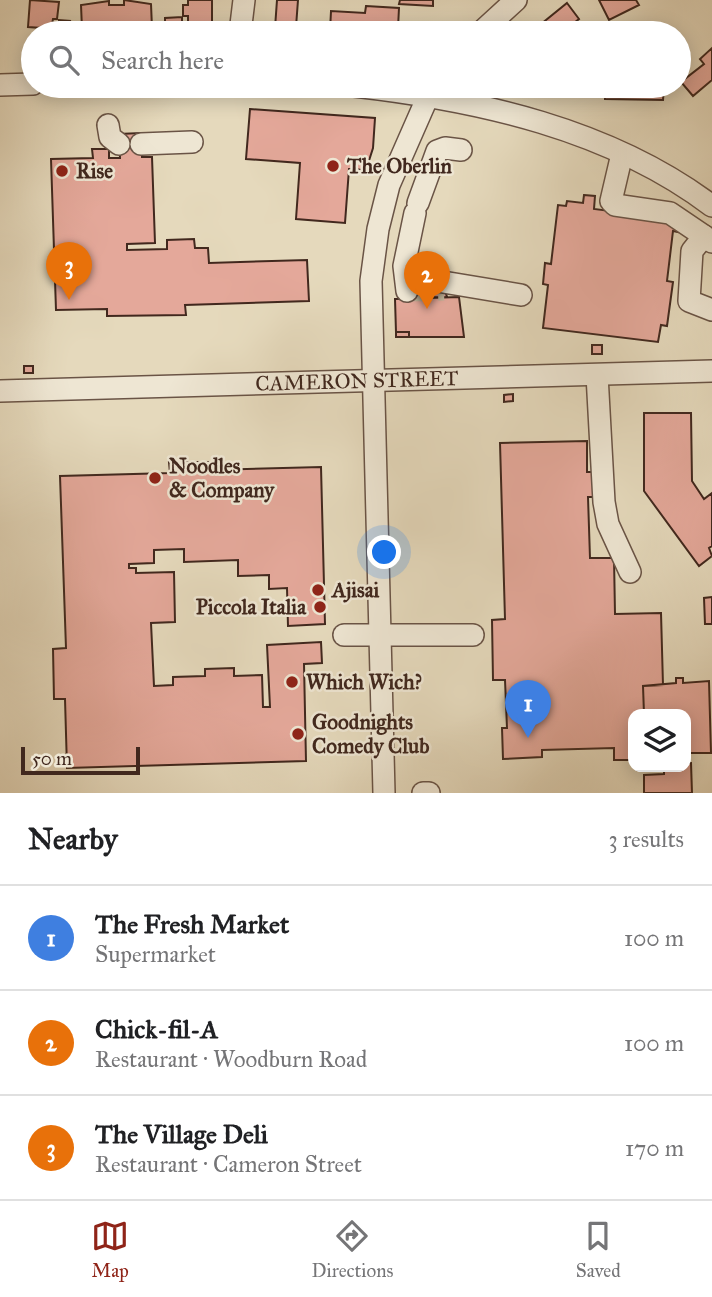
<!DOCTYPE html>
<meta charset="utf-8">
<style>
body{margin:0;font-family:"IM FELL Great Primer",serif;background:#f2f2f2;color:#202124}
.controls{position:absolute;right:21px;bottom:21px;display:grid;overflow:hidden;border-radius:14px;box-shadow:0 4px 18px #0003}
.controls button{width:63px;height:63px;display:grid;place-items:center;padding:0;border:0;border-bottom:2px solid #e0e0e0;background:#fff;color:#202124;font:35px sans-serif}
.scale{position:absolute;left:21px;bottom:18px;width:119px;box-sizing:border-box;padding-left:7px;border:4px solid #41281e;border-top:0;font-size:19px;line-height:24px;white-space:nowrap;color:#41281e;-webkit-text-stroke:5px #eee6d3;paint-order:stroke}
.you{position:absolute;left:385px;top:553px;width:24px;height:24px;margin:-18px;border:5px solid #fff;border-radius:50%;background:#1a73e8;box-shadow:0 0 0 10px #1a73e833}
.badge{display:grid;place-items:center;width:46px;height:46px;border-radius:50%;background:#8f2418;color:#fff;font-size:23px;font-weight:700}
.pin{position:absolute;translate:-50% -58px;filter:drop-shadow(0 2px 4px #0008)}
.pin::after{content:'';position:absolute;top:37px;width:24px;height:21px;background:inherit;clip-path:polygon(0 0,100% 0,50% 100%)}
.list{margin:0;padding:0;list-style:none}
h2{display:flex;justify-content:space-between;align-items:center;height:91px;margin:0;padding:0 28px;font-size:30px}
h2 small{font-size:23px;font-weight:400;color:#757577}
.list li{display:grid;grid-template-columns:46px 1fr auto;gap:21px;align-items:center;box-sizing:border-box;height:105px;padding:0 28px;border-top:2px solid #e0e0e0}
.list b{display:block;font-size:26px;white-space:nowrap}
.list p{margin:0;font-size:23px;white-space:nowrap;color:#757577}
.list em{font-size:23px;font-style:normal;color:#757577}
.icon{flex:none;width:38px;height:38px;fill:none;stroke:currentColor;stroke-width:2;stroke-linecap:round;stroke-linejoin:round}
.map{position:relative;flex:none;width:712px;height:793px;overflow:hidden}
.search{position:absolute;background:#fff;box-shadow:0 4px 18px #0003;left:21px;right:21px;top:21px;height:77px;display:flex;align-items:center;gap:18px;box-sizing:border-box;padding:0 24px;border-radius:38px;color:#757577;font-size:26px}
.sheet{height:406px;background:#fff}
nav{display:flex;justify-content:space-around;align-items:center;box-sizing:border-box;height:98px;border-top:2px solid #e0e0e0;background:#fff;font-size:19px;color:#757577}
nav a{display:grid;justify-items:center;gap:4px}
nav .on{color:#8f2418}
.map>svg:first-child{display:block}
.building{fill:#e4a89a;stroke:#41281e;stroke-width:2}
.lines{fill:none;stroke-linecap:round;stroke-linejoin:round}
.minor-tunnel{stroke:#c4b69c;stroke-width:21;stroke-dasharray:21 10;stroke-linecap:butt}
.minor-casing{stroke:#6a5446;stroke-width:24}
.minor{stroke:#eee6d3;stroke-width:21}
.poi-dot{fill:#8f2418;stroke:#eee6d3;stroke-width:2.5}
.labels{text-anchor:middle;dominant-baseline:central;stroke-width:5;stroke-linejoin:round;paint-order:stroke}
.poi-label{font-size:21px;font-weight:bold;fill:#41281e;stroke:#eee6d3;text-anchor:start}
.street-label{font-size:21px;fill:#41281e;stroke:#eee6d3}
</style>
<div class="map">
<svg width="712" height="793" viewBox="0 0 712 793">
<rect width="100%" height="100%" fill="#e5d9bc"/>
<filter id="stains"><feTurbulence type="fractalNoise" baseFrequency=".00286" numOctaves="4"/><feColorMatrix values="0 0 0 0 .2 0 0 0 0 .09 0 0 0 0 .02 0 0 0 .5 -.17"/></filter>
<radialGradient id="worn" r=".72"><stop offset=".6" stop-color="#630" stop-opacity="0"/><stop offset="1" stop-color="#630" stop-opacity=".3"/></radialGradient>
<path class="building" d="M30,0L59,2L57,19H53L52,24L59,26V20L70,21L69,26L79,27L78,33H42V28L28,27Z
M124,0L151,4L152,28L82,29L81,5L109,1V5H124Z
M188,0H212V33H156V23H165V18L182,17V22H188V16H183V5H188Z
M277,0H298L296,27L322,29V33H287V28H275Z
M400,0H433V6L399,4Z
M599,0H636L639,5L609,20Z
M567,3L579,19L561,33H530Z
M366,6L399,8L398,28L363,26V33L330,31L331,11L365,13Z
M712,48V80L693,96L681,82L704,64L700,59Z
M542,86H568L566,93Z
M605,86H664L663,100L605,99Z
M250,109L375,118L373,148L366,170L349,169L345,223L296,219L300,163L246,159Z
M141,133L142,157H152L155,243L127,244V250L167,249V240L194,239L195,248H208L209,263L307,260L309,301L185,305L186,315L107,316V309L56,310L51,159L93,158L92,149H109V158H120L119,134Z
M584,195L595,196L594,209L680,220L678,232L673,231L667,281L673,282L667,326L661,325L658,342L543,328L548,285L543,284L545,263L551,264L558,205L566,206L567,201L583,203Z
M422,264L443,266L442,274H420Z
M420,274H442L443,284L414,281Z
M414,281L443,284L444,287L409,288Z
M444,287L447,297L401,298L409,288Z
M459,297L464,337H409V332H396L395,299Z
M396,332H409V337H396Z
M592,345H602V354H592Z
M24,366H33V373H24Z
M513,394V401L504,402V395Z
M644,413H691L692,481L704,499L712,493V546L709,548L712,556L699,566L644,491Z
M587,441V472H596L597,497H588L590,558H614L615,614L661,613L663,685L643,686L644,714H633V760H614V748L542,750V757L503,759L502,728H507L505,680H493L492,620L505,619L500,443Z
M169,462H210V470L321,467L325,624L288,626L287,588L269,589V575L238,576V560L184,562V549L154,550V563L129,564V568H136V573L174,572L175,622L151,623L154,686L173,685V677L205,676V669L234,668V676L262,675L263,707H270L267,645L321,642L322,663L304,664L306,761L67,768L65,699H54L53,649L66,648L60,476L170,473Z
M712,597V624H705L704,598Z
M676,678H683V683L709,681L711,753H686V714H644L643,686L676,683Z
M686,763H691L692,793H644V775L664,774V767H686Z"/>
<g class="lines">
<path class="minor-tunnel" d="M407,291L444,290"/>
<defs>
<g id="minor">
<path d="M240,33L244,0"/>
<path d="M480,33L516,0"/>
<path d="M0,85L33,84"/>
<path d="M354,86C478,100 610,129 712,206"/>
<path d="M108,125L110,137L119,144"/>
<path d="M141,144L192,142"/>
<path d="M622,154L611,201L615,205L670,213L704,236"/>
<path d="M418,203L437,151L445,148L461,150"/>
<path d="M712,242L704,236L692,251L689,301L712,310"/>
<path d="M443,282L521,295"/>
<path d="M407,291L404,266L415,213"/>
<path d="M597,375L604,502L608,524L630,572"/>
<path id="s1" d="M0,391L712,371"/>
<path d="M344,635H473"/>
<path d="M384,793L371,281L378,229L389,185L429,94L437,86"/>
<path d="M423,793H429"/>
</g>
</defs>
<use href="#minor" class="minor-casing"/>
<use href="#minor" class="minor"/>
</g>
<g class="poi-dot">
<circle cx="333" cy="166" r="7"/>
<circle cx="62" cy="171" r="7"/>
<circle cx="155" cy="478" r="7"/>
<circle cx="318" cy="590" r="7"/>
<circle cx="320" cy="607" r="7"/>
<circle cx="292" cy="682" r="7"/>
<circle cx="298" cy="734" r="7"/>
</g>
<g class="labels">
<g class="poi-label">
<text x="347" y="166">The Oberlin</text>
<text x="76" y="171">Rise</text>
<text x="169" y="466">Noodles<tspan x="169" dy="24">&amp; Company</tspan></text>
<text x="332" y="590">Ajisai</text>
<text x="306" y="607" text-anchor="end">Piccola Italia</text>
<text x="306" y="682">Which Wich?</text>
<text x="312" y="722">Goodnights<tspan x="312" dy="24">Comedy Club</tspan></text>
</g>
<g class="street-label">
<text stroke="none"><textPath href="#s1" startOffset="357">CAMERON STREET</textPath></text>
</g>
</g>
<rect width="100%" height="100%" filter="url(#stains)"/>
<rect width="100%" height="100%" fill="url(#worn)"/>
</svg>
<div class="controls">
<button><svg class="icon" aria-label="layers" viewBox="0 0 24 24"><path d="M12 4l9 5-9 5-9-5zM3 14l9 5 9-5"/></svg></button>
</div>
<div class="scale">50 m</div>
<div class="you"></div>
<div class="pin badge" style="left:528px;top:738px;background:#3f7fe0">1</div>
<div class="pin badge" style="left:427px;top:309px;background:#e8710a">2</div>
<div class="pin badge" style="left:69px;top:300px;background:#e8710a">3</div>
<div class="search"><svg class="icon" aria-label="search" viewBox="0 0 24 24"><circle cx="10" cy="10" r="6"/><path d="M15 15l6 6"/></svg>Search here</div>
</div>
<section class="sheet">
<h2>Nearby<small>3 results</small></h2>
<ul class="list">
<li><span class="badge" style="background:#3f7fe0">1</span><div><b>The Fresh Market</b><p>Supermarket</p></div><em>100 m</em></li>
<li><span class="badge" style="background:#e8710a">2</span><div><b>Chick-fil-A</b><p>Restaurant · Woodburn Road</p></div><em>100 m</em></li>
<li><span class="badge" style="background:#e8710a">3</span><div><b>The Village Deli</b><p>Restaurant · Cameron Street</p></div><em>170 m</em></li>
</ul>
</section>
<nav>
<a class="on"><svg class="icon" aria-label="map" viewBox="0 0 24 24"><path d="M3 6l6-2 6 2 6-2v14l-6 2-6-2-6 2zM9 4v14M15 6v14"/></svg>Map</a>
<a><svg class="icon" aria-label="directions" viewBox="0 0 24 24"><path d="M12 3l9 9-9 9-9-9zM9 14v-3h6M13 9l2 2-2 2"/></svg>Directions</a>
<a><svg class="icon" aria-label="saved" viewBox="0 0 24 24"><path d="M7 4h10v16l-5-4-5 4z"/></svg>Saved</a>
</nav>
